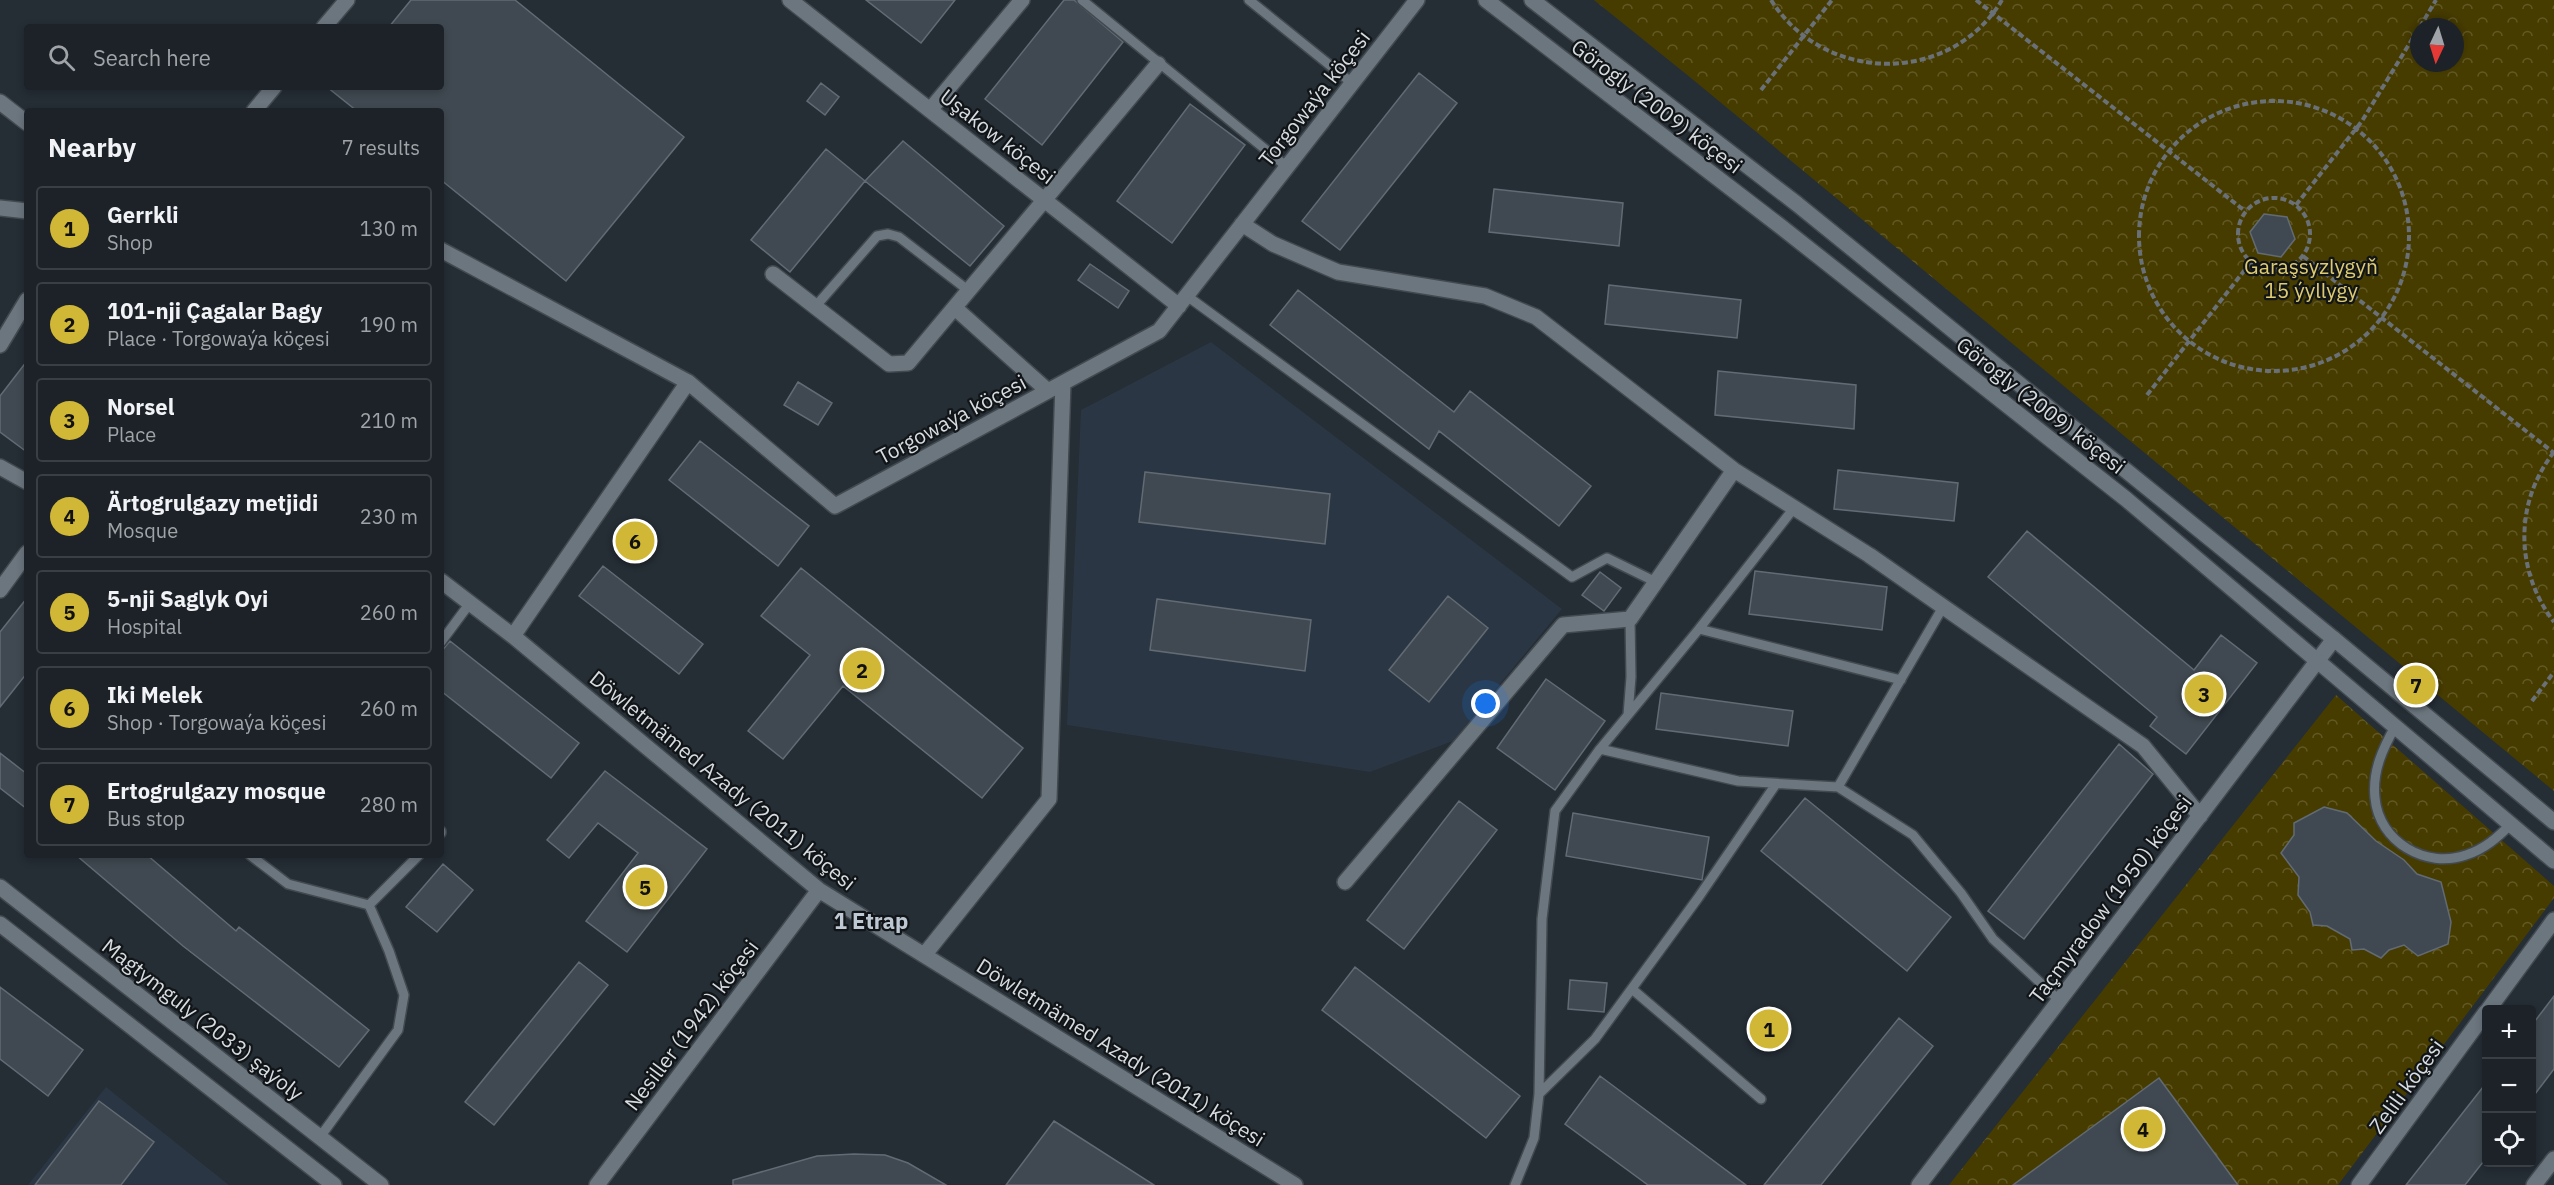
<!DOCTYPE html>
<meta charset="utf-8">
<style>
body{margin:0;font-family:"IBM Plex Sans",sans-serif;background:#292f34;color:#f1f3f6}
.controls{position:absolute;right:18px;bottom:18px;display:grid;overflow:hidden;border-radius:6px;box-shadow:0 3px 9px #0003}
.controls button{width:54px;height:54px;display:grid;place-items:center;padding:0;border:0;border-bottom:2px solid #3a3f45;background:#1c2228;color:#f1f3f6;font:30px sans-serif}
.compass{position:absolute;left:2410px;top:18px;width:54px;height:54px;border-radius:50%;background:#1c2228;box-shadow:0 3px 9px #0003;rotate:184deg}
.you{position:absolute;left:1486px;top:704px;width:21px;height:21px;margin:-15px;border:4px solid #fff;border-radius:50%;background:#1a73e8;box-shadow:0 0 0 9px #1a73e833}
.badge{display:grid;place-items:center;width:39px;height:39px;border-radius:50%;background:#d1b736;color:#111;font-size:20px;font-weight:700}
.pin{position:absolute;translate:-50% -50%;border:3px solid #fff;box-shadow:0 2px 6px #0006}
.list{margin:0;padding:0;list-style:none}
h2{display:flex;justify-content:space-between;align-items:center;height:78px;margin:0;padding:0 24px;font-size:26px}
h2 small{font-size:20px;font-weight:400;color:#a0a4a8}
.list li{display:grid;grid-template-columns:39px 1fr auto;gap:18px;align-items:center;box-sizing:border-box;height:84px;margin:0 12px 12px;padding:0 12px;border:2px solid #3a3f45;border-radius:6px}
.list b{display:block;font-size:22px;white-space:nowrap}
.list p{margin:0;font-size:20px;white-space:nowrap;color:#a0a4a8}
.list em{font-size:20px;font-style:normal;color:#a0a4a8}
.icon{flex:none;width:33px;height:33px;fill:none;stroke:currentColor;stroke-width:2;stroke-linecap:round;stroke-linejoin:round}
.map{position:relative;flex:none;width:2554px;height:1185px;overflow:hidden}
.search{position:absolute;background:#1c2228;box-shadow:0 3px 9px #0003;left:24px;top:24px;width:420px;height:66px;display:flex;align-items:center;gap:15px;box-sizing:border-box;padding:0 21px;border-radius:6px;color:#a0a4a8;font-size:22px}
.panel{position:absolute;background:#1c2228;box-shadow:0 3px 9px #0003;left:24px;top:108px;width:420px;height:750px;border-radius:6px}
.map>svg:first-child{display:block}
.built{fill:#2a3643}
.park{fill:url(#park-crowns);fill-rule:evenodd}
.building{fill:#404951;stroke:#626b74;stroke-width:1.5}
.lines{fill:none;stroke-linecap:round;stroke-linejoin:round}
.lane-casing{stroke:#42494f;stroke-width:12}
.street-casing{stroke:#42494f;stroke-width:18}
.secondary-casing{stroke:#42494f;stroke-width:18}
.path{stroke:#6a7077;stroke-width:4;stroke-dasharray:6 3;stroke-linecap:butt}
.lane{stroke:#6c767f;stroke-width:9}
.street{stroke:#6c767f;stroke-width:15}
.secondary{stroke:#6c767f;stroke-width:15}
.labels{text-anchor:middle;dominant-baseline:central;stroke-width:4.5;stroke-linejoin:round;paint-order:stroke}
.street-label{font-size:21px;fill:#d7dce1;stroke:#111518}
.park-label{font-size:21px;fill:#dfcb6f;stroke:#111518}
.neighbourhood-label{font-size:22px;font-weight:bold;fill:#bec8d2;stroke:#111518}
</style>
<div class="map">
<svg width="2554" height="1185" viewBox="0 0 2554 1185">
<defs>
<pattern id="park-crowns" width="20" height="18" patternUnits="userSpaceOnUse" patternTransform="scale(1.5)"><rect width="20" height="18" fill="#473c00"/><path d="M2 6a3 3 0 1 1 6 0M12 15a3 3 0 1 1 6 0" fill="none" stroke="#615825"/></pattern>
</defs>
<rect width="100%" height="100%" fill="#252d35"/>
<path class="built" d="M1211,342L1562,609L1453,741L1370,772L1067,725L1081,410Z
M106,1087L229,1185H28Z"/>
<path class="park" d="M1594,0H2554V791L1691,78ZM2419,27H2455V63H2419Z
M2336,695L2554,886V898L2338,1185H2238L2159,1078L2026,1185H1949Z"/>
<path class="building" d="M411,0H515L684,137L566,281L441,180V111H357L327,87H441V27H389Z
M866,0H955L921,43Z
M1064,0H1074L1123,42L1042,145L985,99Z
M1419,73L1457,103L1340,250L1302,221Z
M821,83L839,97L825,115L807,101Z
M1190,104L1245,145L1172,243L1117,201Z
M903,141L1004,226L970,266L865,181Z
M826,149L865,181L790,272L751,240Z
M1494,189L1623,203L1619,246L1489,232Z
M2264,214L2287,217L2295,239L2281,257L2258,253L2250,232Z
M1090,264L1129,291L1118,308L1078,280Z
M1609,285L1741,300L1737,338L1605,324Z
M1298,290L1454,412L1470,391L1591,486L1559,526L1439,431L1429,449L1270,325Z
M27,361V452L0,432V396Z
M1718,371L1856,385L1854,429L1715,415Z
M798,382L832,403L818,425L784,405Z
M700,441L809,526L778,566L669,480Z
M1838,470L1958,483L1954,521L1834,509Z
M1145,472L1330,494L1325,544L1139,522Z
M2027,531L2194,670L2221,635L2257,663L2186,754L2150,726L2157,717L1988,577Z
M603,566L703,644L679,674L579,596Z
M801,568L1023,748L982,798L843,686L783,759L748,731L810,655L761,616Z
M1755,571L1887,587L1882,630L1749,614Z
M1600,572L1621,588L1604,611L1582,595Z
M1448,596L1488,628L1429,702L1389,670Z
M27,598V673L0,707V632Z
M1157,599L1311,620L1305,671L1150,650Z
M450,641L579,743L551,778L441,691V652Z
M1546,679L1605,721L1555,790L1497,748Z
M1661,693L1793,711L1788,746L1656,729Z
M2119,744L2153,774L2024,939L1988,911Z
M0,753L27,774V809L0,788Z
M605,771L707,849L627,952L586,921L638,853L598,823L569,858L547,840Z
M1805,798L1951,917L1907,971L1761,851Z
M1459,801L1497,830L1404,949L1367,920Z
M2324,807L2347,813L2376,841L2404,860L2417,874L2441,882L2451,922L2448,944L2418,956L2404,945L2389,950L2381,958L2364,949L2352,950L2350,939L2327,926L2313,925L2310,912L2298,895L2299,877L2281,853L2294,835V823Z
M1573,813L1709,837L1702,880L1566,856Z
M76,855H147L236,931L239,927L369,1030L339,1067L183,946Z
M443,864L473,890L437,932L406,907Z
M579,962L608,985L494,1125L465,1102Z
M1355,967L1520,1096L1486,1138L1322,1010Z
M1570,980L1607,983L1604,1012L1568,1009Z
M0,987L83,1050L48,1096L0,1059Z
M2554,996V1069L2532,1098V1025Z
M1899,1018L1933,1046L1821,1185H1764Z
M1600,1076L1746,1185H1648L1565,1124Z
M2159,1078L2238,1185H2013Z
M2487,1082V1157L2465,1185H2406Z
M99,1101L154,1142L121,1185H35Z
M1054,1121L1154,1185H1006Z
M854,1154L885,1155L908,1163L946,1185H733V1180L817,1156Z"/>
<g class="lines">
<defs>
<path id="lane" d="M1082,0L1287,167
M1249,0L1352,83
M1187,296L1572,577L1607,558L1656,582
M815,307L877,236L888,234L899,237L969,291
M1794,508L1699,629L1901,680
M441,642L470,603
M1628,715L1631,677L1630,619
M2396,725C2383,748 2372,771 2375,798C2379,842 2426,869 2466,855C2485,849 2498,837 2511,824
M1600,749L1699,629
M1838,787L1943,607
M441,831V833
M250,855L288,884L369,905L389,951L404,995L398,1030L320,1137
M369,905L419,855
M1632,989L1761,1099
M1539,1094L1595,1039L1698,898L1776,784
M1515,1185L1534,1138L1539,1094L1542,919L1555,811L1600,749L1738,781L1838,787L1913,835L1961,893L1993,939L2059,1000"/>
<path id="street" d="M790,0L1179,306
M324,27L347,0
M0,102L27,123
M930,110L1022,0
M254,111L274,87
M0,208L27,211
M1242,224L1273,244L1338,272L1485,296L1536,317L1734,470L1869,555L2143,746L2200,816
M441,250L688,382
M773,274L889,364L908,363L1158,64
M955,308L1048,391
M0,345L27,300
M0,467L27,482
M441,581L513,636L819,890L1295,1185
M0,590L27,553
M513,636L688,382L835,506L1159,331L1417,0
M1345,882L1563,625L1630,619L1734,470
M925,954L1049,799L1063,383
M2488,1010L2554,920
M597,1185L819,890
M1919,1185L2334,639
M2359,1185L2486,1012
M2534,1185L2554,1159"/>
<path id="secondary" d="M1486,0L1780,226L2126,499L2554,861
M1532,0L1797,204L2334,639L2554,822
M0,887L381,1185
M0,924L334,1185"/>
</defs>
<use href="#lane" class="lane-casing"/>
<use href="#street" class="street-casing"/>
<use href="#secondary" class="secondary-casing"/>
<path class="path" d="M1771,0C1824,84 1950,86 2002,0
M1976,0L2245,211
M2420,27L2436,0
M1761,90L1832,0
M2139 236a135 135 0 1 1 270 0a135 135 0 1 1-270 0Z
M2238 234a36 36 0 1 1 72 0a36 36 0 1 1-72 0Z
M2296,205L2362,121L2419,28
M2303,256L2554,453
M2147,395L2251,262
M2554,452C2514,503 2515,571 2554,622
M2532,701L2554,672"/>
<use href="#lane" class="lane"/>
<use href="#street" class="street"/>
<use href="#secondary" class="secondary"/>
</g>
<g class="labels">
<g class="street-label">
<text transform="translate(1314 98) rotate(-52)">Torgowaýa köçesi</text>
<text transform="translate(1657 106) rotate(37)">Görogly (2009) köçesi</text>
<text transform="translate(998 136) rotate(38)">Uşakow köçesi</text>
<text transform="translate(2041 405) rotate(38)">Görogly (2009) köçesi</text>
<text transform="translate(951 419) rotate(-28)">Torgowaýa köçesi</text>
<text transform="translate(723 780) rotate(39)">Döwletmämed Azady (2011) köçesi</text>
<text transform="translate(2110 899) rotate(-53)">Taçmyradow (1950) köçesi</text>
<text transform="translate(203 1019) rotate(38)">Magtymguly (2033) şaýoly</text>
<text transform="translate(691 1025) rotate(-53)">Nesiller (1942) köçesi</text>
<text transform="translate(1121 1052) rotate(32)">Döwletmämed Azady (2011) köçesi</text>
<text transform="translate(2406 1086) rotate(-54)">Zelili köçesi</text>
</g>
<g class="park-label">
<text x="2311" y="266">Garaşsyzlygyň<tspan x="2311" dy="24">15 ýyllygy</tspan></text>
</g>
<g class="neighbourhood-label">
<text x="871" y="920">1 Etrap</text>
</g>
</g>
</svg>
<div class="controls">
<button>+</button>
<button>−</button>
<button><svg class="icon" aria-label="locate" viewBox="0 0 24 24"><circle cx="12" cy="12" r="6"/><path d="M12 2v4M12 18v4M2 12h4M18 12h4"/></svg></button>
</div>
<svg class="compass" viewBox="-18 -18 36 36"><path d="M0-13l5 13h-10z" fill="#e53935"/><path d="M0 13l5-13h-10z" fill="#a0a4a8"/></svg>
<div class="you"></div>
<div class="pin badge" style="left:1769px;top:1029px">1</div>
<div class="pin badge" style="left:862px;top:670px">2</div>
<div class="pin badge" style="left:2204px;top:694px">3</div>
<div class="pin badge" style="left:2143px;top:1129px">4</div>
<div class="pin badge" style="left:645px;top:887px">5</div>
<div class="pin badge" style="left:635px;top:541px">6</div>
<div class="pin badge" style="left:2416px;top:685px">7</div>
<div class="search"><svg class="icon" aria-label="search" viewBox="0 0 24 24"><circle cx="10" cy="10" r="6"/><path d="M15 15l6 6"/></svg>Search here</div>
<section class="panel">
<h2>Nearby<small>7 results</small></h2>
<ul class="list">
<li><span class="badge">1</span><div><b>Gerrkli</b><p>Shop</p></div><em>130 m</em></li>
<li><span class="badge">2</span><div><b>101-nji Çagalar Bagy</b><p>Place · Torgowaýa köçesi</p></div><em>190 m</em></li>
<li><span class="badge">3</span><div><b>Norsel</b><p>Place</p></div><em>210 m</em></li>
<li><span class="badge">4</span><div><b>Ärtogrulgazy metjidi</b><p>Mosque</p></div><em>230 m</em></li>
<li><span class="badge">5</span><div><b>5-nji Saglyk Oyi</b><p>Hospital</p></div><em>260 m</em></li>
<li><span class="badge">6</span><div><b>Iki Melek</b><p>Shop · Torgowaýa köçesi</p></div><em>260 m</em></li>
<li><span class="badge">7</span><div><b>Ertogrulgazy mosque</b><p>Bus stop</p></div><em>280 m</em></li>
</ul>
</section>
</div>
